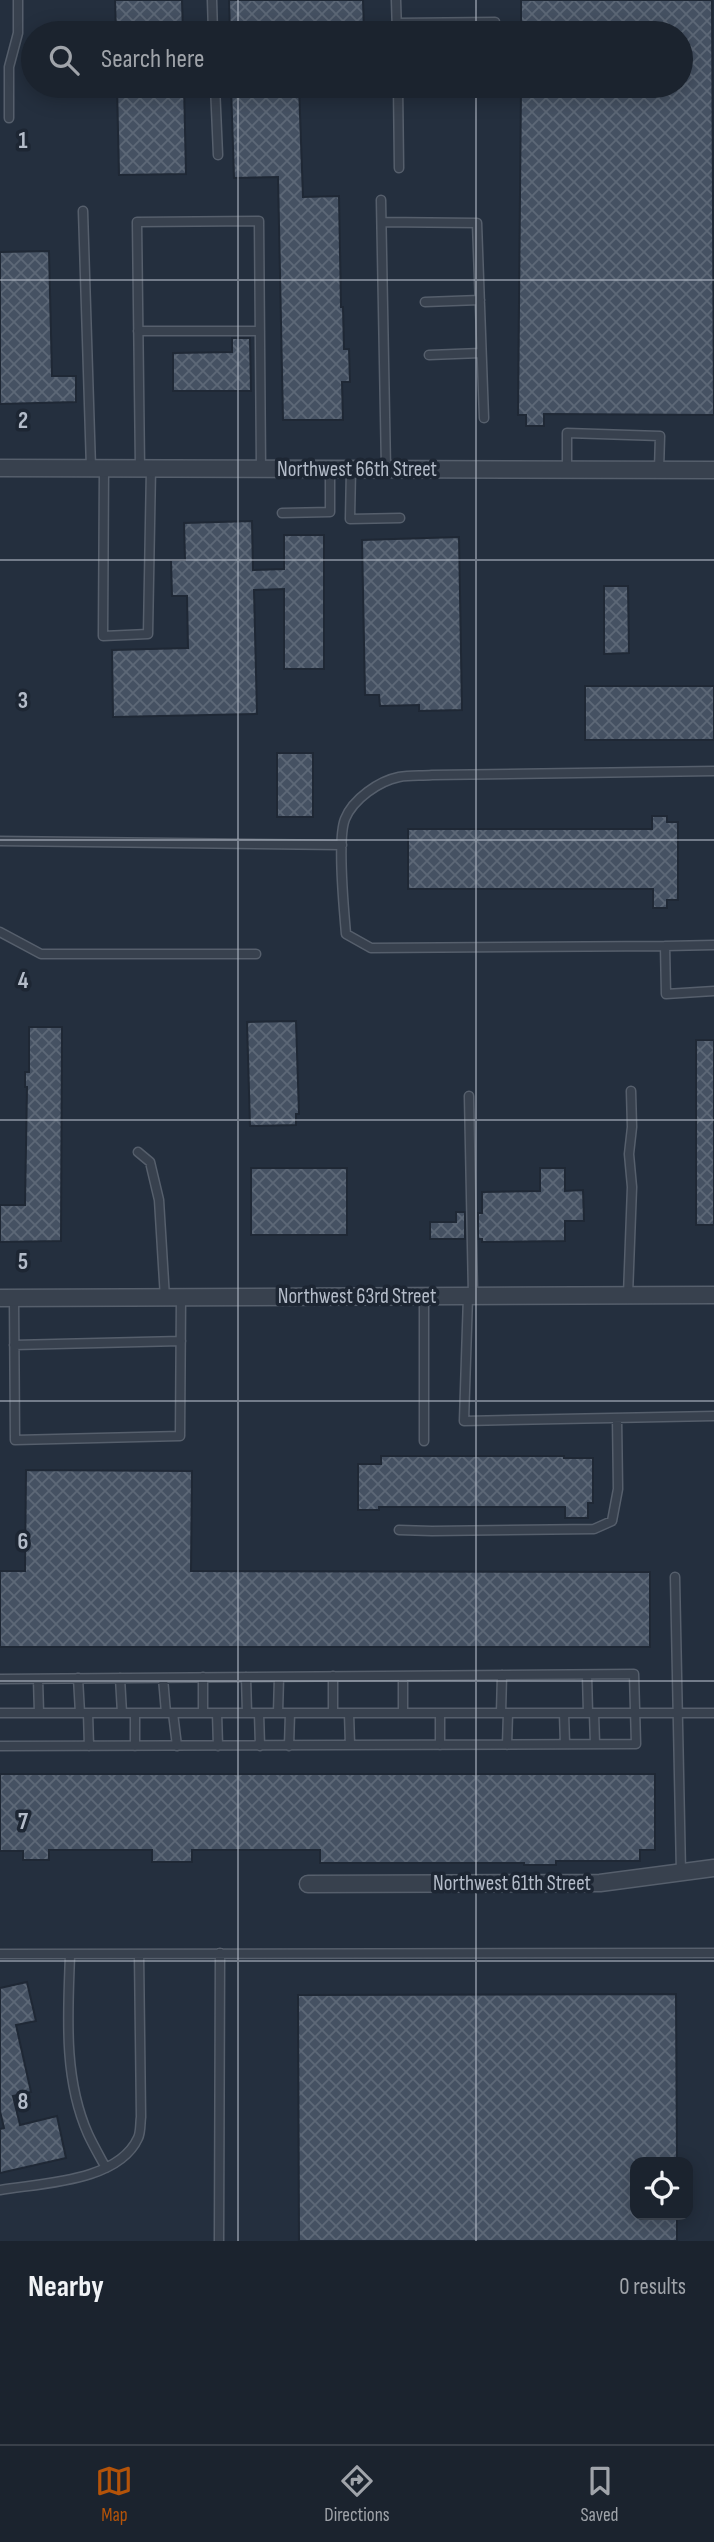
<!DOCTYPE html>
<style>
body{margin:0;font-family:"Sofia Sans Condensed",sans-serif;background:#282f3a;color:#f1f3f6}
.controls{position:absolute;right:21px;bottom:21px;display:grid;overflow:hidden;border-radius:14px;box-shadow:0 4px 18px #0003}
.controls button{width:63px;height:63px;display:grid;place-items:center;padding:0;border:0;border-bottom:2px solid #39404a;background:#1b232e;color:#f1f3f6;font:35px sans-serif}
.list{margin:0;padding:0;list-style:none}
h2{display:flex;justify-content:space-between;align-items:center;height:91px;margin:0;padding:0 28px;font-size:30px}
h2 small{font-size:23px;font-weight:400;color:#a0a4aa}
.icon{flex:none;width:38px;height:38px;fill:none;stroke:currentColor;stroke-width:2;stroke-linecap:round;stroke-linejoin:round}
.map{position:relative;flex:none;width:714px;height:2241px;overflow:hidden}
.search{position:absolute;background:#1b232e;box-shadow:0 4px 18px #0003;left:21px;right:21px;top:21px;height:77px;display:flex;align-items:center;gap:18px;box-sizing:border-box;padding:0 24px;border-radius:38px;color:#a0a4aa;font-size:26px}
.sheet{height:203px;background:#1b232e}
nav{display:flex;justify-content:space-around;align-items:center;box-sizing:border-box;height:98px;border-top:2px solid #39404a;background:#1b232e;font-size:19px;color:#a0a4aa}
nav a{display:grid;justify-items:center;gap:4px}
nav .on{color:#b45309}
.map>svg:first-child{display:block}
.building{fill:url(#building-cross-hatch);stroke:#1f2835;stroke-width:2}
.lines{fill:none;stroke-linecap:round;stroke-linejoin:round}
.service-casing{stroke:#565f6c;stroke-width:11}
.minor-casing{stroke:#565f6c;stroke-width:19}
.service{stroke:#38414e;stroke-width:8}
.minor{stroke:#38414e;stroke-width:16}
.grid{fill:none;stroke:#b4bcc9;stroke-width:2;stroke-opacity:0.55}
.labels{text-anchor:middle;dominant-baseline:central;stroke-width:7;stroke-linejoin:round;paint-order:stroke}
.street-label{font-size:21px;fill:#b4bcc9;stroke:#1d2633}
.grid-label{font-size:23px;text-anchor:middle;font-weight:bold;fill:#b4bcc9;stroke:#1d2633;stroke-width:7;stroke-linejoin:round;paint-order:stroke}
</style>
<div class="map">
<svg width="714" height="2241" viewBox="0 0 714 2241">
<defs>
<pattern id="building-cross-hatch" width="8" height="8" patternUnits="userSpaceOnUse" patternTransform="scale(1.75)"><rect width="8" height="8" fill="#455162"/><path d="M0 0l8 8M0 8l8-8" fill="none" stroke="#5d6877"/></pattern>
</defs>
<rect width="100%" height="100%" fill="#242f3e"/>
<path class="building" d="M115,0H182L183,33H116Z
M229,0H363L364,33H230Z
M521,0H712L714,415L544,414V426H526V415H518L521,86H681V33H521Z
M117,86H184L186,174L119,175Z
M231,86H299L303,197L339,196L341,307H343L344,349H349L350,382H342L343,420H283L278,177L234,178Z
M49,251L52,376H76V402L0,404V252Z
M232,338H250L251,391H173V353L232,352Z
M252,521L253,570L284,569V535H324V669H284V589L254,590L257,714L113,717L112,650L188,648L187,596H172L171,560H185L184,523Z
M459,537L462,710L419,711V705L380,706L379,695H365L362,540Z
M604,586H628L629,653L604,654Z
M585,686H714V740H585Z
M277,753H313V817H277Z
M652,816H667V822H678V900H667V908H653V889H408V829H652Z
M296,1021L299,1114H296V1125L250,1126L247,1022Z
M29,1027H62L61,1241L0,1242V1205H25L27,1087H25V1072H29Z
M696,1040H714V1225H696Z
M251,1168H347V1235H251Z
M540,1168H565V1191L583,1190L584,1221H565V1241L482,1242V1239H478V1213H482V1192L540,1191Z
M456,1212H465V1239H430V1222H456Z
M381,1456H564V1458H593V1503H588V1518H565V1507H379V1510H358V1464H381Z
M26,1470L192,1471L191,1571L650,1572V1647H0V1571H25Z
M0,1774H655V1850H640V1861H556V1865H524V1863H320V1850H192V1862H152V1850H49V1860H23V1851H0Z
M27,1982L36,2021L16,2025L31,2092L13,2096L20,2125L57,2116L66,2158L0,2173V2129L4,2128L0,2111V1988Z
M676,1994L677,2162H635V2215H677V2241H299L298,1995Z"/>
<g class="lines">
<defs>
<path id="service" d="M212,0L213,33
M396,0L397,33
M397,23L495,22
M215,86L218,155
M398,86L399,168
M9,118V67L18,33V0
M381,200L386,469
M83,211L91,468
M382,222L477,223L484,418
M425,302L480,300
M138,331H260
M429,355L481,353
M104,468L103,636L148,634L151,468
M140,468L137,222L259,221L261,469
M351,469L350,519L400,518
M567,469V433L660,436L659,470
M282,513L330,512V469
M0,841L342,845
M0,932L41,954H256
M714,945L665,946L666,994L714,991
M665,946L371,948L346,934C344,910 337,839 345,819C353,799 379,781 399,777C410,775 421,776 432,775L714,771
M469,1096L473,1295
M138,1152L150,1162L159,1200L165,1298
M628,1295L632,1187L629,1154L632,1127L631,1091
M424,1296V1441
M468,1296L464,1421L714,1416
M14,1298L15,1440L180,1436L181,1297
M14,1345L181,1341
M399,1530L432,1531L594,1529L612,1521L618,1489L617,1418
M675,1577L681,1873
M587,1675L588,1713
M333,1676V1713
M403,1676V1713
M203,1677V1713
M246,1677L247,1713
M78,1678L80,1713
M120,1678L122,1713
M163,1678L166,1713
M0,1679L634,1674L636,1744L0,1746
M38,1679L39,1713
M0,1713H714
M88,1713L89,1746
M135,1713V1746
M173,1713L177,1746
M217,1713L218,1746
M259,1713L260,1746
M278,1713L279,1677
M349,1713L350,1745
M501,1713L502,1675
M564,1713L565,1744
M594,1713L595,1744
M440,1745V1713
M507,1745L508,1713
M289,1746L290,1713
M0,1954L714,1953
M70,1955C68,2013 63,2078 88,2134C93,2145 100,2157 106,2168
M0,2190C41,2183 118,2182 138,2138C141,2132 140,2123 141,2117L139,1954
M219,2241L220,1953"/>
<path id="minor" d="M0,468L714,470
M0,1298L714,1295
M308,1884L600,1883L714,1868"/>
</defs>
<use href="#service" class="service-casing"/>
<use href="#minor" class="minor-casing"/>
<use href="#service" class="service"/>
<use href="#minor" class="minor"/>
</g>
<path class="grid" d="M238,0V33M476,0V33M238,86V2241M476,86V2241M0,280H714M0,560H714M0,840H714M0,1120H714M0,1401H714M0,1681H714M0,1961H714"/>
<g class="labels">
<g class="street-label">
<text x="357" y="469">Northwest 66th Street</text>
<text x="357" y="1296">Northwest 63rd Street</text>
<text x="512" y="1883">Northwest 61th Street</text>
</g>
</g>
<g class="grid-label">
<text x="23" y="148">1</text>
<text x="23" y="428">2</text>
<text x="23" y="708">3</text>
<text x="23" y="988">4</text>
<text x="23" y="1269">5</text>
<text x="23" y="1549">6</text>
<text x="23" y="1829">7</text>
<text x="23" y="2109">8</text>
</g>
</svg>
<div class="controls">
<button><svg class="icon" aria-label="locate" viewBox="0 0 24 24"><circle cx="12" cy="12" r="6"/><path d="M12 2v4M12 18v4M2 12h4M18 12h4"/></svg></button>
</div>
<div class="search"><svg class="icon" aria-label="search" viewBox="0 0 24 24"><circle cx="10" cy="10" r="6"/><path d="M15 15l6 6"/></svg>Search here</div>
</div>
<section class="sheet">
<h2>Nearby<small>0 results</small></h2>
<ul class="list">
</ul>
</section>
<nav>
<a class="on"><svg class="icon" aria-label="map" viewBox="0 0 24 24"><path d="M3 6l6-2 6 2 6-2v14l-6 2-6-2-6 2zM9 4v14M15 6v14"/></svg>Map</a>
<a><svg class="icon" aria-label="directions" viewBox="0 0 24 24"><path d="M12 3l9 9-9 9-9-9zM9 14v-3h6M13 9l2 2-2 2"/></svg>Directions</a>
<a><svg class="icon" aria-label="saved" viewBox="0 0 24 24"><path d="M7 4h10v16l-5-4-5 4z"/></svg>Saved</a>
</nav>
